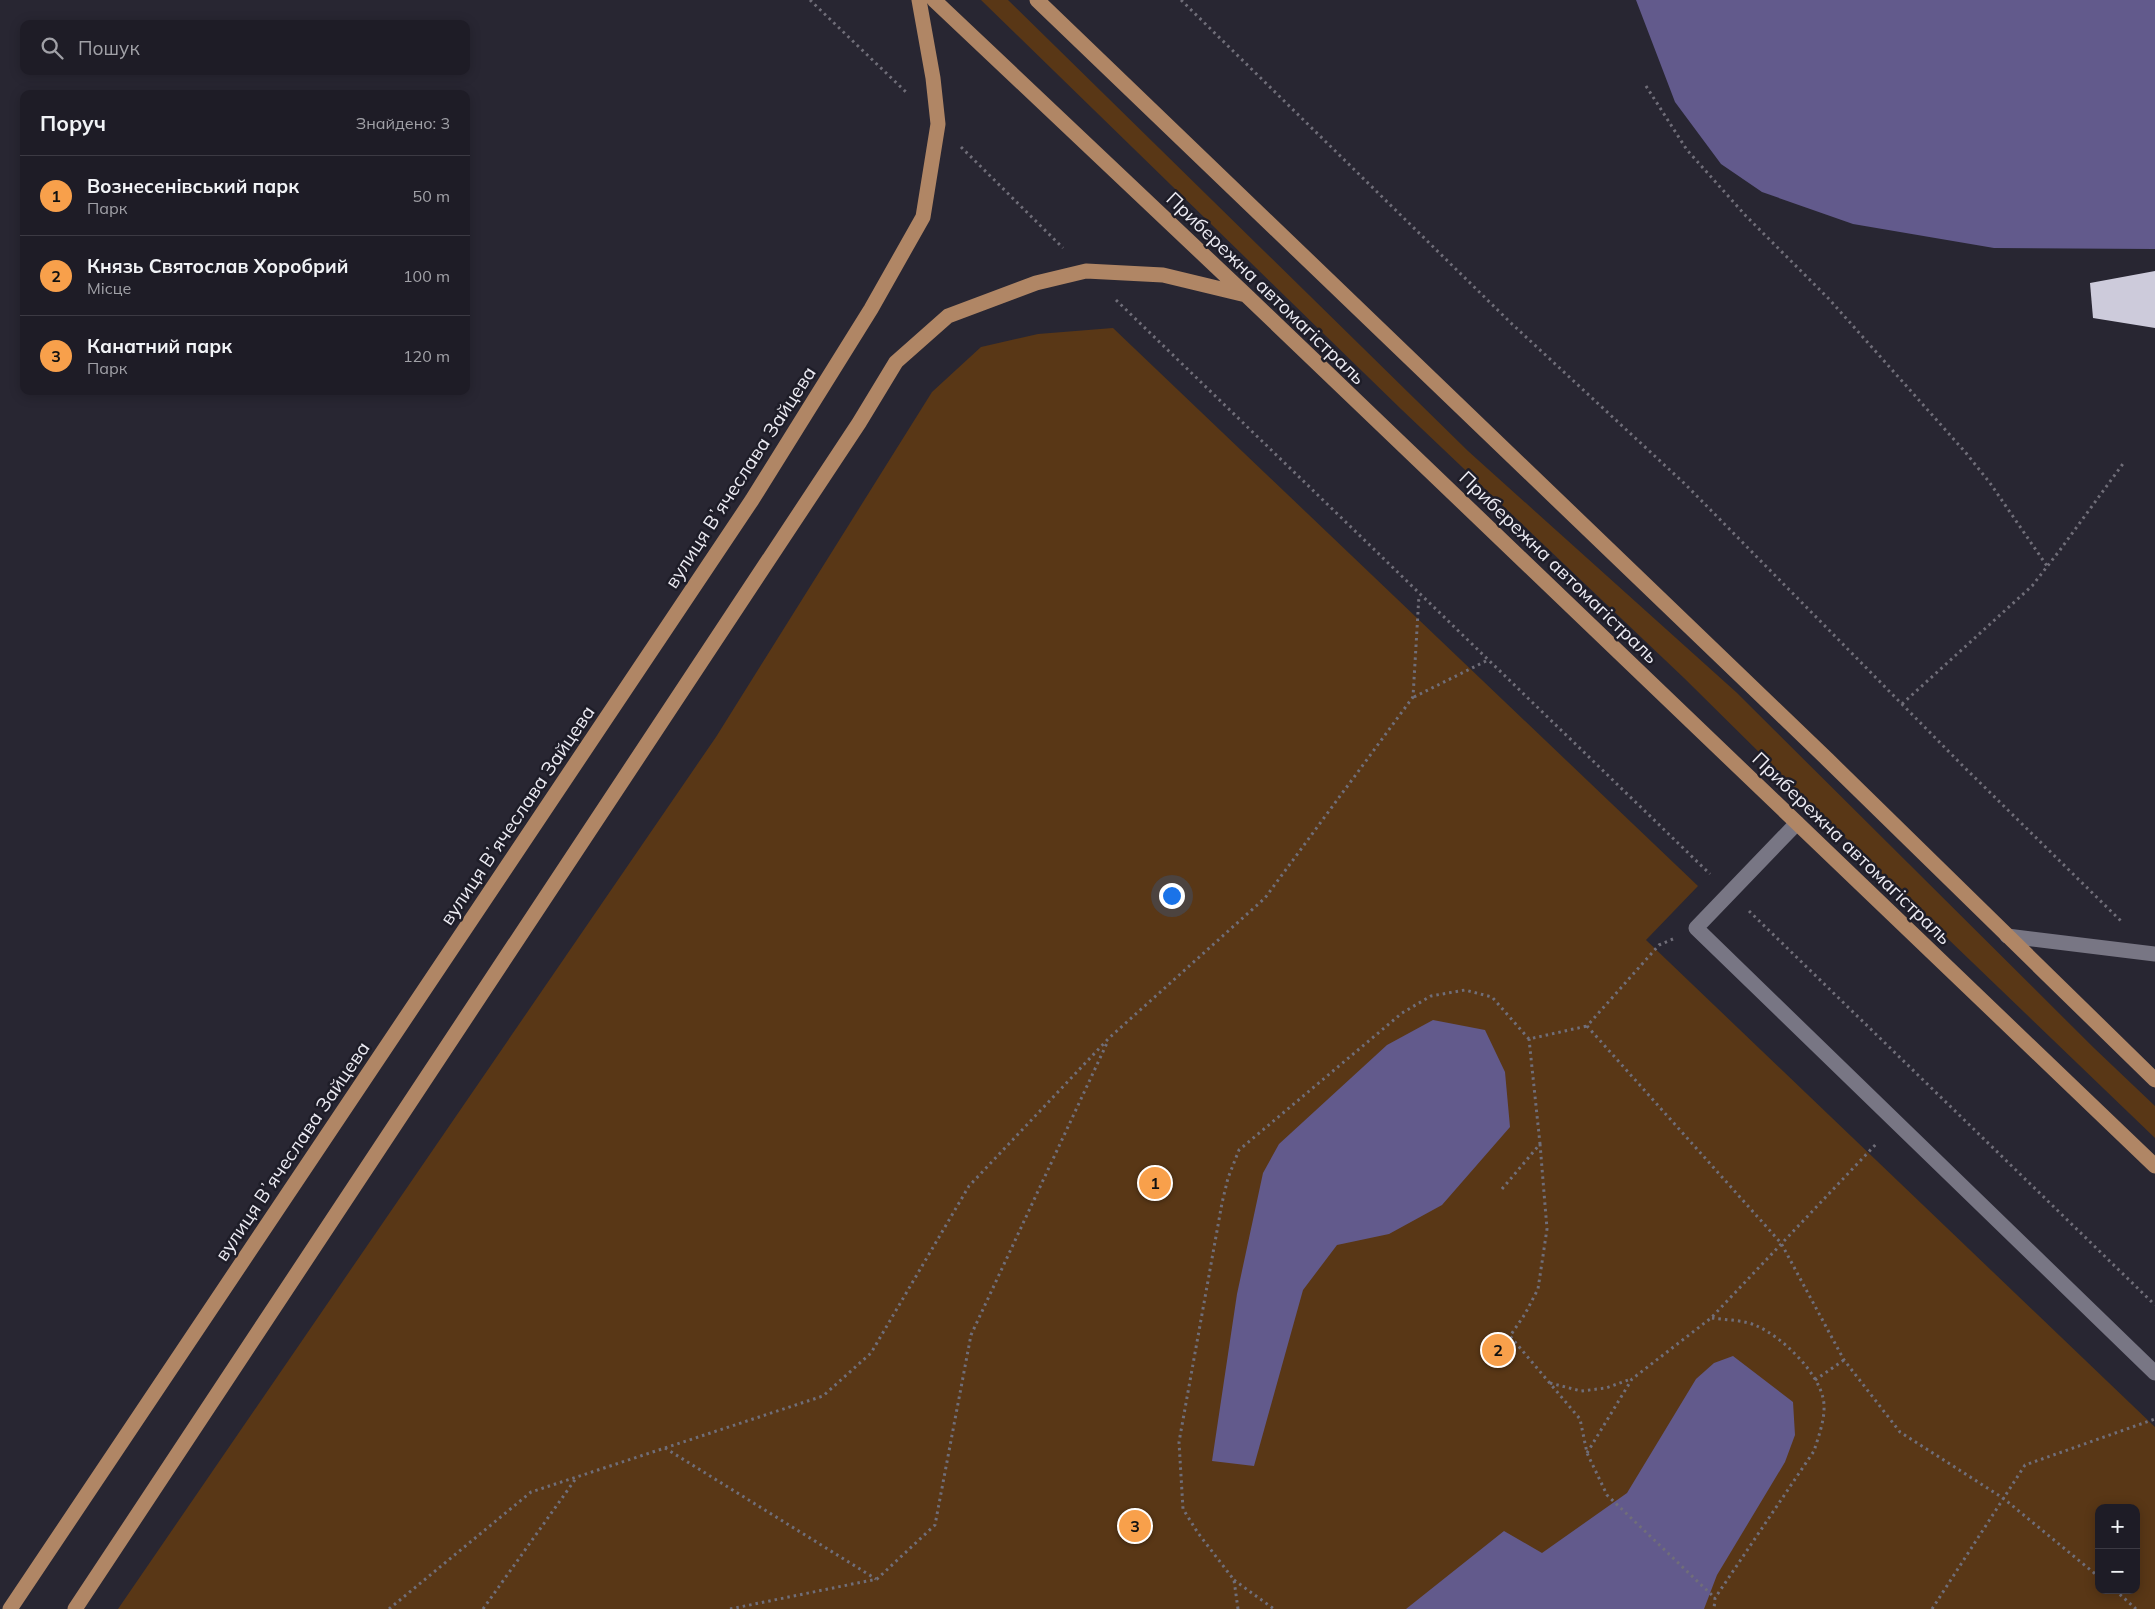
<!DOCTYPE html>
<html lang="uk">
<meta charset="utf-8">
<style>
body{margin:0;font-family:Mulish,sans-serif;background:#26252e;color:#f1f3f6}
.controls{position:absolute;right:15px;bottom:15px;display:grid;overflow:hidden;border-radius:10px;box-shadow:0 2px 12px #0003}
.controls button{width:45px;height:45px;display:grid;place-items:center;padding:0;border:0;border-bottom:1px solid #3c3a43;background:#1e1c26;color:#f1f3f6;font:25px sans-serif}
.you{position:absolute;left:1171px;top:895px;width:18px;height:18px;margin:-12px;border:4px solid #fff;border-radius:50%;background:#1a73e8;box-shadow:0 0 0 8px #1a73e833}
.badge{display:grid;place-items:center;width:32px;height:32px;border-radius:50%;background:#f8a04b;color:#111;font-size:16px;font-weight:700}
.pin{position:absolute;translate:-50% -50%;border:2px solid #fff;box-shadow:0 1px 5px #0006}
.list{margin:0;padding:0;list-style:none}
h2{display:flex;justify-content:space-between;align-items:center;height:65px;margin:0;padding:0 20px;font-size:21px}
h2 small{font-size:16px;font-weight:400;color:#a1a1a7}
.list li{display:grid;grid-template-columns:32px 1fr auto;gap:15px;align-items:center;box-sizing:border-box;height:80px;padding:0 20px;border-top:1px solid #3c3a43}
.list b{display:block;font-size:19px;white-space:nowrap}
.list p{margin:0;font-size:16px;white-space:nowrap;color:#a1a1a7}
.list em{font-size:16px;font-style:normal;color:#a1a1a7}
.icon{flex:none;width:28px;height:28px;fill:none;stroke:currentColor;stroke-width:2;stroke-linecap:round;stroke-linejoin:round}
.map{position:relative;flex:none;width:2155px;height:1609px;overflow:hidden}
.search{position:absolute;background:#1e1c26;box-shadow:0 2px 12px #0003;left:20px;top:20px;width:450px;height:55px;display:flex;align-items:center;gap:12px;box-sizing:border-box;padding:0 18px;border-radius:10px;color:#a1a1a7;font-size:19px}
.panel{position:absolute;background:#1e1c26;box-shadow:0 2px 12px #0003;left:20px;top:90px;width:450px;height:305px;border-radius:10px}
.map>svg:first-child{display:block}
.green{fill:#593716;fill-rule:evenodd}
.water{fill:#625a8c}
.building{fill:#cdcbdb}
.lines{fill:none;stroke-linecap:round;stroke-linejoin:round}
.path{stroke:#706e79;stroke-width:3;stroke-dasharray:2.5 4;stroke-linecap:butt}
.minor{stroke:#787684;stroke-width:15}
.major{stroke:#b08665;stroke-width:15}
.labels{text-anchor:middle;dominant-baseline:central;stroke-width:5;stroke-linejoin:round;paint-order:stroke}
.street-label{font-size:19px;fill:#ecebf3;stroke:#1e1d28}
</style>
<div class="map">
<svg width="2155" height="1609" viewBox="0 0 2155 1609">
<rect width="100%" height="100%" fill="#282632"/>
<path class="green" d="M981,0H1008L1468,451L1736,692L2094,1048L2155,1106V1138L1946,937L1684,678L1401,409Z
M1113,328L1698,886L1646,940L2155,1427V1609H118L716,737L932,392L981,347L1038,334ZM2099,1508H2136V1590H2099Z"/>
<path class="water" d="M1636,0H2155V249L1994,248L1853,224L1762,192L1721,164L1675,102Z
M1433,1020L1485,1030L1505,1072L1510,1127L1442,1205L1389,1234L1337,1245L1303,1290L1254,1466L1212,1461L1237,1294L1263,1173L1279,1144L1387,1045Z
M1733,1356L1793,1402L1795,1435L1785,1462L1717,1575L1704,1609H1406L1504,1531L1542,1553L1627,1493L1696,1379L1714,1363Z"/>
<path class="building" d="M2155,271V328L2093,318L2090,283Z"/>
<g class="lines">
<path class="path" d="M810,0L907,93
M1181,0L1512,324L1685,484L1963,766L2122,922
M1646,86L1687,150L1746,216L1829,299L1966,453L1990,483L2047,566
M961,147L1063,248
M1116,300L1710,874
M1414,697L1488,660
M1902,704L2032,586L2060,550L2125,461
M1749,911L2155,1305
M1673,939L1659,945L1587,1026L1781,1243L1844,1360L1900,1432L2003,1498L2099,1577
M1540,1144L1547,1229L1538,1289L1525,1314L1510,1336L1580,1419L1587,1453L1607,1495L1715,1598
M1502,1189L1540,1144L1529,1039
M1712,1318C1726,1320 1745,1320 1757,1326C1782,1337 1817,1371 1823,1398C1827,1414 1819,1435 1814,1451L1715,1598L1714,1609
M1815,1380L1844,1360
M1550,1383L1581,1391L1606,1388L1631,1379
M665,1448L876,1579
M1587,1453L1632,1379L1711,1318L1878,1142
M1234,1580L1274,1609
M2115,1590L2136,1609
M389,1609L531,1492L823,1396L871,1353L969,1186L1109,1038L1265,898L1413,697L1419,595
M483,1609L577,1477
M730,1609L877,1579L935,1525L971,1335L1108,1041
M1238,1609L1234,1580L1198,1533L1183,1509L1179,1442L1222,1203L1228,1178L1239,1150L1402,1013L1431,996L1465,990L1492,997L1529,1039L1587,1026
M1932,1609L2025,1465L2155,1419"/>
<path class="minor" d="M1797,823L1696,928L2155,1373
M2007,936L2155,954"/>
<path class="major" d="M934,0L1246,295L2155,1166
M1037,0L1828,760L2155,1080
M10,1609L752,500L871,309L923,217L938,124L933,78L919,0
M75,1609L859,423L896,362L948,316L1036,283L1086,271L1163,275L1246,295"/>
</g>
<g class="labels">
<g class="street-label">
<text transform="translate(1266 288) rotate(44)">Прибережна автомагістраль</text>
<text transform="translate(740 477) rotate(-57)">вулиця Вʼячеслава Зайцева</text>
<text transform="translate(1559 567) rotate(44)">Прибережна автомагістраль</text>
<text transform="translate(517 815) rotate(-56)">вулиця Вʼячеслава Зайцева</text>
<text transform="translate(1852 848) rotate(44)">Прибережна автомагістраль</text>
<text transform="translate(292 1151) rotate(-56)">вулиця Вʼячеслава Зайцева</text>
</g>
</g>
</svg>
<div class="controls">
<button>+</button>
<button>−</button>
</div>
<div class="you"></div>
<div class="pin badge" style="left:1155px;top:1183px">1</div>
<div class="pin badge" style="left:1498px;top:1350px">2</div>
<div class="pin badge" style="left:1135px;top:1526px">3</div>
<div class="search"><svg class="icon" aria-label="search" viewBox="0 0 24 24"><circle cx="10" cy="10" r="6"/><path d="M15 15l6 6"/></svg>Пошук</div>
<section class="panel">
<h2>Поруч<small>Знайдено: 3</small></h2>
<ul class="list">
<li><span class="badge">1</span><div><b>Вознесенівський парк</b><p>Парк</p></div><em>50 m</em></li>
<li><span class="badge">2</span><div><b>Князь Святослав Хоробрий</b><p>Місце</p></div><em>100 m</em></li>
<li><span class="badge">3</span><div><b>Канатний парк</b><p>Парк</p></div><em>120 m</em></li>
</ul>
</section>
</div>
